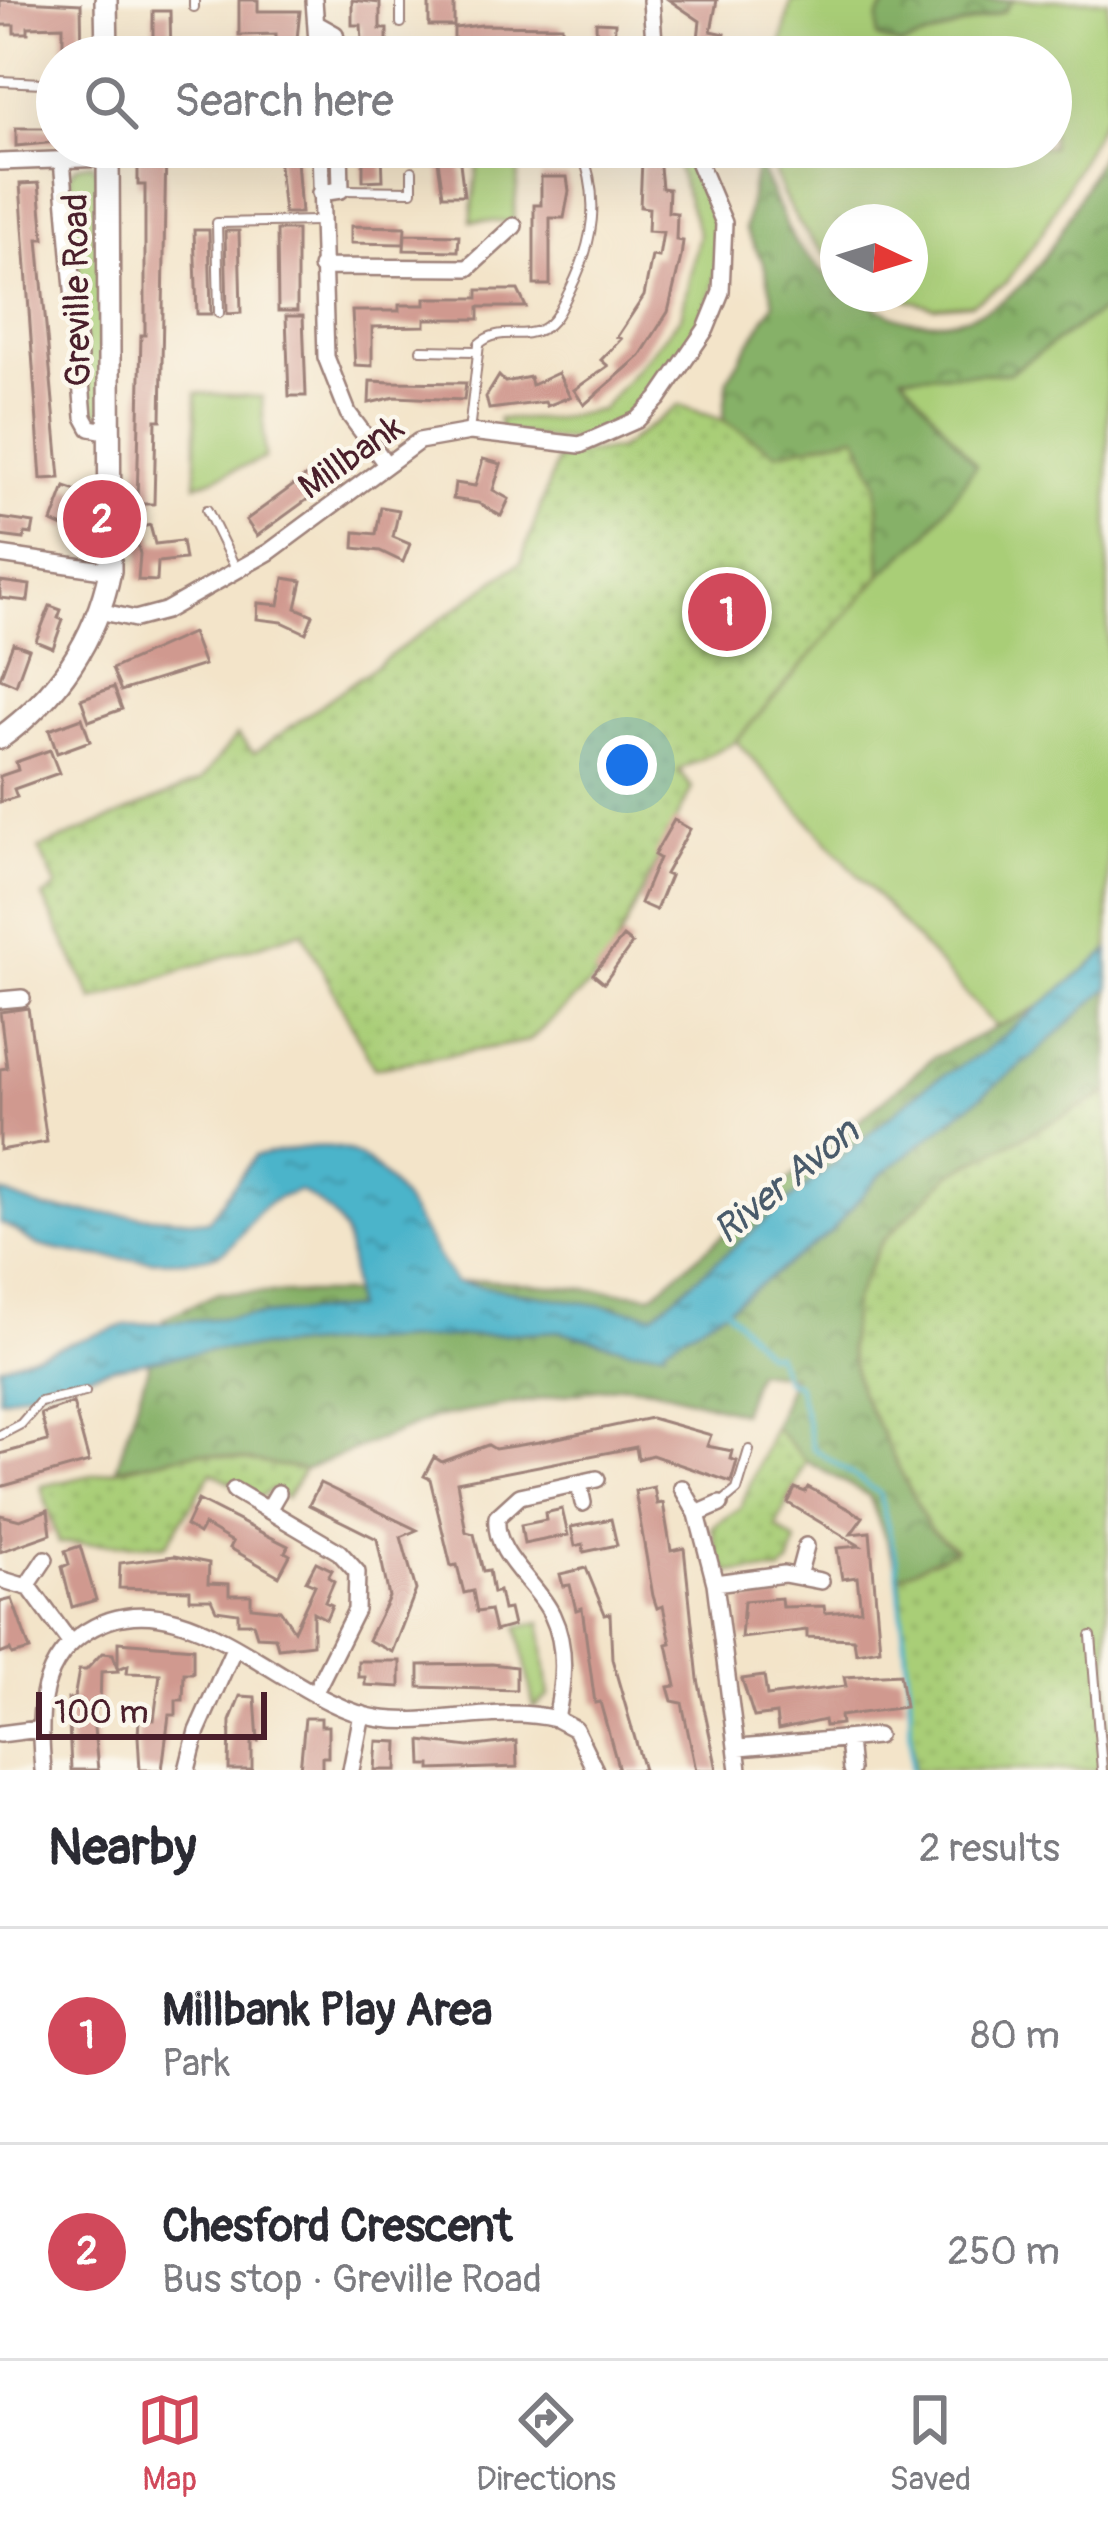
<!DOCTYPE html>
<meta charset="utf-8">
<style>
body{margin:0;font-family:Pangolin,sans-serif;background:#f2f2f3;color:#2b2b33}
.compass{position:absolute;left:820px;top:204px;width:108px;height:108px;border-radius:50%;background:#fff;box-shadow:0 12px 48px #0002;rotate:94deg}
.scale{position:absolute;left:36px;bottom:30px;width:231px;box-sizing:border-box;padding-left:12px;border:6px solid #4a1f2b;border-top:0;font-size:33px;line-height:42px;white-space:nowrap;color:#4a1f2b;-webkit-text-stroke:9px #fbf7ec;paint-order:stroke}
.you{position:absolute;left:627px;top:765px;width:42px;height:42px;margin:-30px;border:9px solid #fff;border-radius:50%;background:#1a73e8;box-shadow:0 0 0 18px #1a73e833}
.badge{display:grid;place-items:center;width:78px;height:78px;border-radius:50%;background:#d1495b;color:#fff;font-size:39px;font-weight:700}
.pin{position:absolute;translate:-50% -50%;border:6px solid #fff;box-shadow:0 3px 12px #0006}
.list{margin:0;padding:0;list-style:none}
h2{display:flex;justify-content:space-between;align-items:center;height:156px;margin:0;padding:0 48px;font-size:51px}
h2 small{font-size:39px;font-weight:400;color:#7c7c81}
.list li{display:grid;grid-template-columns:78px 1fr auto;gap:36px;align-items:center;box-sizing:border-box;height:216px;padding:0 48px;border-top:3px solid #e1e1e2}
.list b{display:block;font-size:45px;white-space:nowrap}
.list p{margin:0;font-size:39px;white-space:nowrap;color:#7c7c81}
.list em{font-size:39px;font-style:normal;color:#7c7c81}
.icon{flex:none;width:66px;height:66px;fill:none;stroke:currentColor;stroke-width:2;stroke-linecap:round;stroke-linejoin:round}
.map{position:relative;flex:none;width:1108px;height:1770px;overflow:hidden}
.search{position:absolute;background:#fff;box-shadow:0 12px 48px #0002;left:36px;right:36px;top:36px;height:132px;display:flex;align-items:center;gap:30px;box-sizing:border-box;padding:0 42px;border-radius:66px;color:#7c7c81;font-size:45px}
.sheet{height:588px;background:#fff}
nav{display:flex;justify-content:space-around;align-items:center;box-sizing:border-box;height:168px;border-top:3px solid #e1e1e2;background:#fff;font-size:33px;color:#7c7c81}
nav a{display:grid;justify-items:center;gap:6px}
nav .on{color:#d1495b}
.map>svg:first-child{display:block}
.grass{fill:#a9ce77;stroke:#7a7651;stroke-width:3}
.forest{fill:url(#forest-crowns);stroke:#68684a;stroke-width:3}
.park{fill:url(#park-dots);stroke:#7a7651;stroke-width:3}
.water{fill:url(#water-ripples);stroke:#4a6a7a;stroke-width:3}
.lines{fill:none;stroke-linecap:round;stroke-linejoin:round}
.stream{stroke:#4bb4ca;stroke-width:4.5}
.building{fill:#d0998f}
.lane-casing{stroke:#9e827a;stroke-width:12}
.street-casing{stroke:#9e827a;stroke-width:20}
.secondary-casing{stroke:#9e827a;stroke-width:26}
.lane{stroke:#fff;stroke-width:8}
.street{stroke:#fff;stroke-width:15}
.secondary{stroke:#fff;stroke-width:21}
.labels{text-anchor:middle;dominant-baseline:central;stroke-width:9;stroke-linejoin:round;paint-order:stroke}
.street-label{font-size:36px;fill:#4a1f2b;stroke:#fbf7ec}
.water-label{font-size:39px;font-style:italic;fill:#4a5b6b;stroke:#fbf7ec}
</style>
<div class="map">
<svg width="1108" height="1770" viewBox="0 0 1108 1770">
<defs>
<pattern id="forest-crowns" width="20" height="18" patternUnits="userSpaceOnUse" patternTransform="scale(3)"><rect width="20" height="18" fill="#86b168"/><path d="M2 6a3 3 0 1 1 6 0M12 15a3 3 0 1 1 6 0" fill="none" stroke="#708f56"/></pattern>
<pattern id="park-dots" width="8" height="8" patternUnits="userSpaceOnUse" patternTransform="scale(3)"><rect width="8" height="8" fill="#a9ce77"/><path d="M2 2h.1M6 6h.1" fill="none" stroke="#93b067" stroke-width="1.8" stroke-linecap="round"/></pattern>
<pattern id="water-ripples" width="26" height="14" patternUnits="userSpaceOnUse" patternTransform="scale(3)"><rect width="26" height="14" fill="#4bb4ca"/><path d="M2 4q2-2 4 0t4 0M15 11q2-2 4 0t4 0" fill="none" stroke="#4092a4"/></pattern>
</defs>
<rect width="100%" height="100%" fill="#fbf7ec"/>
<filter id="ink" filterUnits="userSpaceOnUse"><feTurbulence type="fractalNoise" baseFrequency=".00833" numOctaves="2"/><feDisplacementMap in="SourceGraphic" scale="24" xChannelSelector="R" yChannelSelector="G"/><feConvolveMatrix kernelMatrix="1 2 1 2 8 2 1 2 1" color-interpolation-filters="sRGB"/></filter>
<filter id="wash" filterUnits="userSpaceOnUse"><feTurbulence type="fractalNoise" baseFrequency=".004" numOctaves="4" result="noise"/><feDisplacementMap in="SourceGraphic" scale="48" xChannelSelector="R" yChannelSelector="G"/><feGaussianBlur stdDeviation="2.7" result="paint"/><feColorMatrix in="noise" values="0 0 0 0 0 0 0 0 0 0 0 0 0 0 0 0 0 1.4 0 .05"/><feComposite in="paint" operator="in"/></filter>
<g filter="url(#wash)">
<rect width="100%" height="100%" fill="#f3e4c9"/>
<path class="grass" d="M791,0H890L878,17L901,46L1003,12L1013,0H1108V110L1042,233L1006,283L971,304L934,307L887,294H910V222H838V265C802,237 775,192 770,147H1051V57H779Z
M671,147H682C697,178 714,208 718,243C724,309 652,427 584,438C558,443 526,434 500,432L499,419H551L601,410L681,317L699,234Z
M479,157L520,158L513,222L471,221Z
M92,163L98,175L104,416L98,420L89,403L70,175L77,166Z
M1108,306V972L1065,1007L1036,1008L996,1027L736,741L881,575L928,533L900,374L1009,373Z
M196,393L262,397L265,458L196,485Z
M541,1622L549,1696L534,1708L518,1627Z"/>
<path class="forest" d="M890,0H1013L1004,11L901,46L877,38L878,17Z
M1108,142V306L1009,373L902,375L976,465L928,533L881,575L877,482L776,453L723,420L728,378L774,303L764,264L745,229L757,162L794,242L838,287V294C863,294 888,319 915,321C1031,331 1060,227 1108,142Z
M1108,972V1093L951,1174L881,1427L930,1530L957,1550L900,1576L869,1496L806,1461L774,1427L792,1375L756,1371L741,1413L652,1388L621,1385L433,1418L304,1470L198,1452L116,1469L163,1319L218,1293H352L484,1280L652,1295L933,1058L1036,1008L1065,1006Z"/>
<path class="park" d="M679,405L723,420L776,453L857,435L877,482L881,575L736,741L679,770L692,788L604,971L529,1041L374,1068L302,931L93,1000L43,897L57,887L39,849L200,781L237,735L254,753L521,562L558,457L619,449Z
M1108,1093V1770H914L900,1576L956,1549L930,1530L860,1391L849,1348L853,1302L881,1243L951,1174Z
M774,1427L806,1461L776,1527L796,1541L789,1565L781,1571L728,1572L720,1565L712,1527L740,1508Z
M198,1452L304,1470L286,1498L272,1490L258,1498L212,1472L166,1545L59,1543L41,1486Z"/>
<path class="water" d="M1108,951V988L1030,1058L878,1177L830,1233L726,1309L665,1346L666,1350L629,1349L559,1331L213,1350L114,1367L0,1399V1366L126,1325L354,1308C347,1249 358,1222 299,1191C248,1205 259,1220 228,1248C201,1272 76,1256 41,1246C26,1241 15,1228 0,1223V1192L45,1209L208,1221L255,1156C284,1152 322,1140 349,1151C397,1170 426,1242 455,1282L654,1314L927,1085L982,1053Z"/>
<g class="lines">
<path class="stream" d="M724,1306L767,1354L775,1353L785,1380L797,1384L813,1448L879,1493L896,1559L910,1695L911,1770"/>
</g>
<g id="blocks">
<path class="building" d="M0,0L81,4L82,57H63V26L28,27V33H14V25H0Z
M239,0H258V11H300L295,57H276V34L239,35Z
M352,0L380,3V29H387V44H397V57H363L361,25H352Z
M429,0H454V26H429Z
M669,0H717L711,31L725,34L720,57H696L700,21Z
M153,11H170L171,57H153Z
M596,22L615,23L614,57H597Z
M482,25L562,26V43L482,42V57L454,54V28Z
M16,128H57V142L16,146Z
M153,147H166L161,420H156L154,504H137L141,335H145V185H138V156H154Z
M277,147H296L301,213H284Z
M436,147H458L464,195H443Z
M632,147H658L662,188L669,189L668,212L677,213L676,240L683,241L681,257L668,312L640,356L584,405L574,390L608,366L601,360L621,339L617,337L644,296L652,256L659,257L663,232L648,231L649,208L640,207L642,160L633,161Z
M363,152H382L383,180L363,181Z
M541,177H567L569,191L564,218H550V285H534V205H541Z
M39,183L44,239H38L60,478L41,479L20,184Z
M351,226L405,227L404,244L351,243Z
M194,230H209L211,314H197Z
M277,230H297V311H278Z
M225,231H239L241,313L227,314Z
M405,234L459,235L458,251L404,250Z
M478,290H518L526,307H479V319H425V326L372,327V366L355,365L352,311H399V305H425V298H478Z
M286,316H303L306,396H289Z
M558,373L570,397L547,406L545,402L489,409L486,397L499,376L505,382L530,377L532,385Z
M370,381L391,382L466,383L464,400L395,397L369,403Z
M336,454L345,472L257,536L246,520Z
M483,459L501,464L493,490L509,499L501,516L478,503L453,499L455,483L475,486Z
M65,487L77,491L78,501L68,529L52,522Z
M381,507L399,510L393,537L410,544L403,562L380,551L354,548L355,532L376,534Z
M0,518L34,523L32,534L25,533L24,539L0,536Z
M150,525L155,544L182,541L185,559L158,562L157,581L138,580L140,554L134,529Z
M284,578L302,581L296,608L313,615L306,633L282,622L257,619L258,603L279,605Z
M0,581L30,585L28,601L0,598Z
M50,606L61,610L58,618L63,620L53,648L36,641Z
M192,633L204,665L121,691L112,669Z
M13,643L29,649L16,685L0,678Z
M114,687L122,709L89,721L81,699Z
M82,718L90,741L57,753L49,730Z
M50,750L59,773L14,789L17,797L0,802V776L18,770L16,762Z
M674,820L690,829L665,874L670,876L656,910L640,903L659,858L654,855Z
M623,937L632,944L604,983L593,974Z
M28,1008L47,1142L0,1150V1069L7,1068L0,1012Z
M73,1403L89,1462L0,1487V1454L48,1441L41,1414Z
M651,1418L711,1435L707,1446L732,1451L730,1459L737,1461L731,1482L652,1455L638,1459L636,1447L457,1482L466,1532L474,1534L483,1571L489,1570L493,1593L499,1591L503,1610L509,1609L513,1626L495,1631L490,1610L477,1612L473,1591L464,1593L457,1565L451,1566L430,1479L424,1476L434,1457L442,1462L488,1445L495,1449L539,1442Z
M320,1483L417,1530L401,1537L416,1590L392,1652L368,1640L389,1597L377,1539L309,1505Z
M654,1487L657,1504L663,1503L671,1551L684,1548L698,1679L717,1770H696L682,1703L672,1701L668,1687L676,1686L667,1644L671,1643L663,1606L657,1608L653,1596L635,1491Z
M808,1487L863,1517L851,1534L870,1532L880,1649L856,1653L854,1639L807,1637V1630L741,1638L744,1601L781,1598L782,1607L824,1606L825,1613L861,1610L857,1577L842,1579L837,1548L860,1546L788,1503L795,1488L805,1492Z
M198,1500L288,1546L285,1552L290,1555L279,1576L230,1548L233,1542L204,1525L199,1534L186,1526Z
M562,1509L568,1535L524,1544L521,1525L546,1520L545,1513Z
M48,1510L51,1534L0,1552V1515L20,1520Z
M611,1519L617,1545L584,1552L583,1544L575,1546L571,1527Z
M80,1546L96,1600L72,1607L62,1567L69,1564L65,1551Z
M174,1556L209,1563L208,1583L229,1584V1595H251V1607L280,1610L294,1630L315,1585L306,1581L316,1562L332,1570L328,1577L334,1581L325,1602L332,1605L326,1619L313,1612V1644L278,1648L275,1637L257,1636L253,1623H238V1613L216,1610L211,1599H190V1590L119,1588L120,1563Z
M586,1568L605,1614L610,1613L612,1659L644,1770H619L600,1702L595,1703L582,1608L576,1610L570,1585L563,1586L560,1574Z
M12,1599L30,1650L12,1655L10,1650L0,1654V1602Z
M118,1642L193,1648V1673H184L183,1700H176V1715H169L162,1770H140L138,1736L139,1719L154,1720L160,1674L127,1673L128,1665L118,1669Z
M102,1653L113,1654L118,1671L101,1672L100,1707H92L98,1770H71L68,1699H74L79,1670H86Z
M358,1661H400V1687L365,1685V1677H358Z
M492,1664L516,1667V1690L419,1687V1665Z
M900,1674L905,1707L840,1716L841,1724L825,1726L824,1720L778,1730L776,1714L754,1717L742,1679L764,1676L767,1696L846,1686L844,1677Z
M240,1696L255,1697L258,1741L252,1740V1770H229L230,1721Z
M305,1718H321V1726H328V1757H322V1770H300Z
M377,1741L398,1742L397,1770H375Z
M421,1741L469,1747L516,1741L517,1767L431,1770V1765H422Z"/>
</g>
</g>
<g filter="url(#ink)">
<use href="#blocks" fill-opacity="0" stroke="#9e827a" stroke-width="3"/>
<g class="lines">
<defs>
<path id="lane" d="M194,0V7
M401,23V0
M0,81L43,83
M342,190L412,191V171
M219,313L217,223L319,221
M421,350L475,351
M469,432L479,344C499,326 520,340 542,329C556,322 562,305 569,292C594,243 601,198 580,147
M207,510L236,569
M0,1435L21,1424L40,1402L85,1392
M720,1504L737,1490L749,1450
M1091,1636L1102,1770"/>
<path id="street" d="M314,0L318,57
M651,0L655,57
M317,24L335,34L340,57
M320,147L326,357L348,413L386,464
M62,160L84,417L90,428L112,432
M0,162L108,158
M320,193L341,190L340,147
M321,267L468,268L514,226
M0,555L110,571
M99,611L135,619L165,611L269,552L419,441L470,432L580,445L637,420L658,399L706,329L721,292L724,223L692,147
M0,1000L22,998
M579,1484L583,1503
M682,1488L697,1514L715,1583L739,1770
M234,1490L339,1552L357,1572L356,1610L316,1690
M268,1510L278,1493
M697,1514L720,1504
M798,1576L806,1546
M0,1579L30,1588L71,1644
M715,1583L784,1574L821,1581
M27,1586L45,1559
M556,1719C563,1685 568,1648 552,1615C537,1582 493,1556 497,1517L520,1496L597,1479
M0,1734L39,1729
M848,1740L851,1770
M739,1748L877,1736
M43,1770C39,1721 36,1669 80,1636C180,1562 288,1708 382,1719C438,1726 500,1705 556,1719L575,1729L595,1770
M187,1770L197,1731L234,1648
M351,1770L362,1714"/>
<path id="secondary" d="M106,0L107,57
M0,738C57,697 96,640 110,571L108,147"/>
</defs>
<use href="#lane" class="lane-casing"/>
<use href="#street" class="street-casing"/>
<use href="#secondary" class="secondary-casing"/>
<use href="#lane" class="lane"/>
<use href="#street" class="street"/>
<use href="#secondary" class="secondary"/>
</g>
</g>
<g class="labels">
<g class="street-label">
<text transform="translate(77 290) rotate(-91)">Greville Road</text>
<text transform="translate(351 457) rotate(-35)">Millbank</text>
</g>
<g class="water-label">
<text transform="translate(786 1181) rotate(-39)">River Avon</text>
</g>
</g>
</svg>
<svg class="compass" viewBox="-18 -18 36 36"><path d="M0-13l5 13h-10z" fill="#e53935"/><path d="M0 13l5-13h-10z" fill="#7c7c81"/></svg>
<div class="scale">100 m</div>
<div class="you"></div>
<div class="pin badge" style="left:727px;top:612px">1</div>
<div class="pin badge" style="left:102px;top:519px">2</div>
<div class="search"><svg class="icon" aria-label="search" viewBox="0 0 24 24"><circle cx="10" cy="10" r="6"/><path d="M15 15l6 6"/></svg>Search here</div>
</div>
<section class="sheet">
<h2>Nearby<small>2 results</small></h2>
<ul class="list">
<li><span class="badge">1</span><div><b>Millbank Play Area</b><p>Park</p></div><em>80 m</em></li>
<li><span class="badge">2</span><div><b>Chesford Crescent</b><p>Bus stop · Greville Road</p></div><em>250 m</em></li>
</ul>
</section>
<nav>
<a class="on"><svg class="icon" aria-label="map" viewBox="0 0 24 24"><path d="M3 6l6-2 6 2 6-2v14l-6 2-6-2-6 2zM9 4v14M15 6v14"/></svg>Map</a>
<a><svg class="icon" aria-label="directions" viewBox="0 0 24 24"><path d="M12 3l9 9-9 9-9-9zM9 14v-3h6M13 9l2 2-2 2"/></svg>Directions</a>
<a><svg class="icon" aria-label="saved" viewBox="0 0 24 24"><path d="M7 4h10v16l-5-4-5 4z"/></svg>Saved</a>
</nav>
